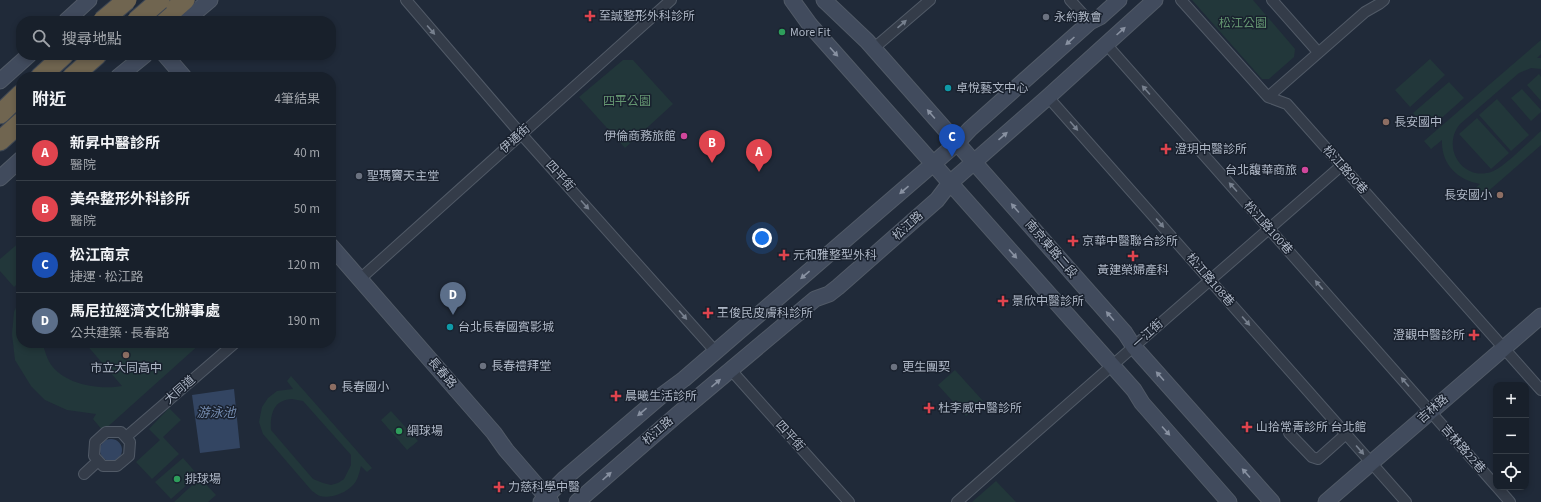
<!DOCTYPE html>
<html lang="zh-TW">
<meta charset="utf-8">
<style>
body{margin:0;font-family:"Source Sans 3","Noto Sans TC",sans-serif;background:#252d37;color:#f1f3f6}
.controls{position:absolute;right:12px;bottom:12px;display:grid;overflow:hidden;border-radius:8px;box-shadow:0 2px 6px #0003}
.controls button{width:36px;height:36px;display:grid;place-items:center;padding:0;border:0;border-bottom:1px solid #363e47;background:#18202b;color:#f1f3f6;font:20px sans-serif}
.you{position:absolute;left:762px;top:238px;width:14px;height:14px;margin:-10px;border:3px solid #fff;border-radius:50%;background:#1a73e8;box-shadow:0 0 0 6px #1a73e833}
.badge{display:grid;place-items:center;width:26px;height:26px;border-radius:50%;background:#ea580c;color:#fff;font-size:13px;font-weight:700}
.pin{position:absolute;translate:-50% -33px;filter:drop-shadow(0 1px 2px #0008)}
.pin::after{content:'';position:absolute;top:21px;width:14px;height:12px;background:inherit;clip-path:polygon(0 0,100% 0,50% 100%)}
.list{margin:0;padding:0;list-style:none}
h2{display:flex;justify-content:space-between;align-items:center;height:52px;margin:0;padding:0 16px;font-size:17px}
h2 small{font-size:13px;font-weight:400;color:#9fa3a9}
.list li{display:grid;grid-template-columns:26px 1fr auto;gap:12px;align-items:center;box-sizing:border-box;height:56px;padding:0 16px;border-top:1px solid #363e47}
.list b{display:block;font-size:15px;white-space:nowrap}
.list p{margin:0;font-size:13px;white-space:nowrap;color:#9fa3a9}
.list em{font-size:13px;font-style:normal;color:#9fa3a9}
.icon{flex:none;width:22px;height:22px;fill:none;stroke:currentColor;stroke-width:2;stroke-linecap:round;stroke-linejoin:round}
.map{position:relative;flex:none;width:1541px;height:502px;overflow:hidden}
.search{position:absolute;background:#18202b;box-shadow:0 2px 6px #0003;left:16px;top:16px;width:320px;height:44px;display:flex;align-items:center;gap:10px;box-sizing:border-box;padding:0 14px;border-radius:16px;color:#9fa3a9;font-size:15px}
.panel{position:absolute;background:#18202b;box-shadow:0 2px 6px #0003;left:16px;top:72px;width:320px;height:276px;border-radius:16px}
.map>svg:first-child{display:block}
.green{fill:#22373a;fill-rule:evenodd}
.water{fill:#334562}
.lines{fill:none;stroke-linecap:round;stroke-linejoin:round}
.street-casing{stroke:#515a67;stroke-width:12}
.secondary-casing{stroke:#515a67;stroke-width:17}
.highway-casing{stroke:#3e4754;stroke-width:21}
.street{stroke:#343c49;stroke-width:10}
.secondary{stroke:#414b5d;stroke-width:15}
.highway{stroke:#706550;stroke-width:19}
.highway-bridge-casing{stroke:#3e4754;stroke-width:21;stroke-linecap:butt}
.highway-bridge{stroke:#706550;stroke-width:19}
.oneway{fill:#77808e}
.oneway2{fill:#8891a1}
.health-dot{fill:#e0444e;stroke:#19212e;stroke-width:1.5}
.worship-dot{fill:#6b7280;stroke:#19212e;stroke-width:1.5}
.leisure-dot{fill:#2e9e5b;stroke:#19212e;stroke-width:1.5}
.culture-dot{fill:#0f9aa8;stroke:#19212e;stroke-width:1.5}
.education-dot{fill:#8d6e63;stroke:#19212e;stroke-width:1.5}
.hotel-dot{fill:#d1479c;stroke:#19212e;stroke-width:1.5}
.labels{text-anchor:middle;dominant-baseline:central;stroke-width:3;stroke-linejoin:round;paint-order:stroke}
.poi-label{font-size:12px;fill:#aeb7c6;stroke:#19212e;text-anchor:start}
.park-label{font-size:12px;fill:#659772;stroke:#19212e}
.street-label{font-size:12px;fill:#aeb7c6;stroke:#19212e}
.water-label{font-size:13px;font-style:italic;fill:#758cb0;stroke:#19212e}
</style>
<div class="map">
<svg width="1541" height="502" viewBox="0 0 1541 502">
<rect width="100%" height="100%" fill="#202a39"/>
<path class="green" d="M1192,0H1253L1295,49L1294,57L1269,79H1262Z
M1541,40V54L1537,58H1541V69L1531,68L1519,73L1460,124C1441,147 1462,181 1491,172C1504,168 1529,141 1541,131V145L1477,201L1470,193L1480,184C1457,180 1441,164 1442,140L1431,149L1424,141Z
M1430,59L1445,75L1410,107L1395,90Z
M623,60H633L673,104L625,148L579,97Z
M1539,74L1541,77V101L1527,85Z
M1449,82L1464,98L1428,130L1413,113Z
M1522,89L1541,110V112L1531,121L1511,98Z
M1497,99L1529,135L1511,151L1479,115Z
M1477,118L1509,153L1491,169L1459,134Z
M21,241V280L14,287L0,271V259Z
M21,296V343H42C45,350 47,360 52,366C67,385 100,390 122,386L85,343H201L103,431L93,419L96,414L67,410L45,400L31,386L15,360L12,334L14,312Z
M955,370L983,401L966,416L938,385Z
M291,376L372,468L367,472L361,466C359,473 358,481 352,486C346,493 329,499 320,496C317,495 314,492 312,491L263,434L259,422L262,407L268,398L277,391L293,389L287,381ZM292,399L303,401L351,455V465L344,479L338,483L331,485L323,483L313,479L271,430C270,413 274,400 292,399Z
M169,408L181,420L163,437L179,454L152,479L136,462L160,440L149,429Z
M391,411L418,441L407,450L381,420Z
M183,458L198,475L171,499L155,482Z
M200,478L216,495L208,502H174Z
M996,481L1016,502H972Z"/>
<path class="water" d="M234,389L240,448L200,453L192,395Z
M100 450a11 11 0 1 1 22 0a11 11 0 1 1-22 0Z"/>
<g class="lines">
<defs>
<path id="street" d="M406,0L514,126L715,351
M1070,0L1090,22
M1181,0L1268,97L1287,104L1541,390
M1272,0L1318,52
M1106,44L1496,486
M874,48L930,0
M1048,97L1406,502
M1268,97L1365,12L1379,4L1384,0
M360,279L671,0
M731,370L849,502
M106,432H121L130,442L129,456L117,466H103L94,456L95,442Z
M1289,433L1312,457L1318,459L1346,434
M126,437L235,343
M84,474L98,461
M1497,487L1510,502
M957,502C1084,389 1213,278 1341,166"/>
<path id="secondary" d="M792,0L810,25L1134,390L1142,403L1229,502
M824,0L867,41L1125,333L1134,347L1272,502
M66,21L89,0
M185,21L210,0
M165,55L184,77
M118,77L145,55
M0,81L29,55
M0,178L21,159
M331,246L494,433L506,450L551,502
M541,502L564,479L661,396L684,379L933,164L957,143L970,129L1090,22L1100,17L1119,0
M577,502L678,414L815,299L829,294L838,287L937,200L950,183L1048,97L1155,0
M1326,502L1541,316"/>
<path id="highway" d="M166,21L168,15L185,0
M40,77L64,55
M72,77L97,55
M0,114L21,94
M0,141L21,122"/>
</defs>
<use href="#street" class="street-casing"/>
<use href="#secondary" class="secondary-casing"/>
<use href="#highway" class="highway-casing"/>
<use href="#street" class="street"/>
<use href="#secondary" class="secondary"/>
<use href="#highway" class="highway"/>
<defs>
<path id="highway-bridge" d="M102,21L127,0
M136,21L160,0"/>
</defs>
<use href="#highway-bridge" class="highway-bridge-casing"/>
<use href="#highway-bridge" class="highway-bridge"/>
</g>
<defs><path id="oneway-solid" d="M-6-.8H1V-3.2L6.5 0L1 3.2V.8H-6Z"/></defs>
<g class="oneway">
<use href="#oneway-solid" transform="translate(902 24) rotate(-41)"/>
<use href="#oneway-solid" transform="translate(431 30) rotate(49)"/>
<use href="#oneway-solid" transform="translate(1146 90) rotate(-132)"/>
<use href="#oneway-solid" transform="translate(1074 126) rotate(49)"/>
<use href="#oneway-solid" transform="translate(1233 187) rotate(-132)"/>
<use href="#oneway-solid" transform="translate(585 205) rotate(48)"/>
<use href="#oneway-solid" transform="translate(1160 223) rotate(49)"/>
<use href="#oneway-solid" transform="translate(1319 285) rotate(-131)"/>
<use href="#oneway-solid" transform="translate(683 315) rotate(49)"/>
<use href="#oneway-solid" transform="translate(1246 321) rotate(49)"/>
<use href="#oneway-solid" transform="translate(1405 382) rotate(-131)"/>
<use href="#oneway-solid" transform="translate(1360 450) rotate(49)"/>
</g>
<g class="oneway2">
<use href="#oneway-solid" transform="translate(1121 31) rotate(-42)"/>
<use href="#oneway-solid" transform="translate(1070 41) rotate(138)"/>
<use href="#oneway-solid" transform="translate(834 52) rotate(48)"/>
<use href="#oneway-solid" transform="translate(931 114) rotate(-131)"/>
<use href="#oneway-solid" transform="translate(1003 136) rotate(-41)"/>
<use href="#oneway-solid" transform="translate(904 190) rotate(139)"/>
<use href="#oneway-solid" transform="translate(1015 208) rotate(-131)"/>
<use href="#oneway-solid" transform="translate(1013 254) rotate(48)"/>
<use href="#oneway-solid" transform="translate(805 275) rotate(140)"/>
<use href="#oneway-solid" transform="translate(1110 316) rotate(-131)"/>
<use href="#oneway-solid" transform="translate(1160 376) rotate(-132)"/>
<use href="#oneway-solid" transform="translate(716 383) rotate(-40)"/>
<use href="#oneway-solid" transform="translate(642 412) rotate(140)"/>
<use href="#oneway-solid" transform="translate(1166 431) rotate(48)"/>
<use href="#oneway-solid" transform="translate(1246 473) rotate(-132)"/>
<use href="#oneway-solid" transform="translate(607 476) rotate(-42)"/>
</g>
<g class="health-dot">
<path d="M588 10h4v4h4v4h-4v4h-4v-4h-4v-4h4z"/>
<path d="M1164 143h4v4h4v4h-4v4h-4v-4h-4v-4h4z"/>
<path d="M1071 235h4v4h4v4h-4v4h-4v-4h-4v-4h4z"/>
<path d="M782 249h4v4h4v4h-4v4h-4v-4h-4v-4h4z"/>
<path d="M1131 250h4v4h4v4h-4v4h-4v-4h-4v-4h4z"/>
<path d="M1001 295h4v4h4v4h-4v4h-4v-4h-4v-4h4z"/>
<path d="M706 307h4v4h4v4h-4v4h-4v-4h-4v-4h4z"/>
<path d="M1472 329h4v4h4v4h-4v4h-4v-4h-4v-4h4z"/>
<path d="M614 390h4v4h4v4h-4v4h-4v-4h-4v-4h4z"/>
<path d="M927 402h4v4h4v4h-4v4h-4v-4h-4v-4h4z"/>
<path d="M1245 421h4v4h4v4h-4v4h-4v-4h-4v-4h4z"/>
<path d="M497 481h4v4h4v4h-4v4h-4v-4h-4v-4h4z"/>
</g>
<g class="worship-dot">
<circle cx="1046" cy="17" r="4"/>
<circle cx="359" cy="176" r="4"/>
<circle cx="483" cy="366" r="4"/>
<circle cx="894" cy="367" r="4"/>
</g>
<g class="leisure-dot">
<circle cx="782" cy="32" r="4"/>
<circle cx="399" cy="431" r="4"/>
<circle cx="177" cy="479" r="4"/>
</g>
<g class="culture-dot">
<circle cx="948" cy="88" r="4"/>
<circle cx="450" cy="327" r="4"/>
</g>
<g class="education-dot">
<circle cx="1386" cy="122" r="4"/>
<circle cx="1500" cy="195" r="4"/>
<circle cx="126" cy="355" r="4"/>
<circle cx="333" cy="387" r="4"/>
</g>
<g class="hotel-dot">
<circle cx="684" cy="136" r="4"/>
<circle cx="1305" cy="170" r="4"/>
</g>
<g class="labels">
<g class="poi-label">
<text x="599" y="16">至誠整形外科診所</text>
<text x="1054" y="17">永約教會</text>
<text x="790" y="32">More Fit</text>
<text x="956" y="88">卓悅藝文中心</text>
<text x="1394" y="122">長安國中</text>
<text x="676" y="136" text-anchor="end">伊倫商務旅館</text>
<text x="1175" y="149">澄玥中醫診所</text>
<text x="1297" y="170" text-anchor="end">台北馥華商旅</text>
<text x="367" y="176">聖瑪竇天主堂</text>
<text x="1492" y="195" text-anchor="end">長安國小</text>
<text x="1082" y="241">京華中醫聯合診所</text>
<text x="793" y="255">元和雅整型外科</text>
<text x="1133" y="270" text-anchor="middle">黃建榮婦產科</text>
<text x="1012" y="301">景欣中醫診所</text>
<text x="717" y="313">王俊民皮膚科診所</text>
<text x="458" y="327">台北長春國賓影城</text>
<text x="1465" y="335" text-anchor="end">澄觀中醫診所</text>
<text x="491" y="366">長春禮拜堂</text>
<text x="902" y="367">更生團契</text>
<text x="126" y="368" text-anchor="middle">市立大同高中</text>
<text x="341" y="387">長春國小</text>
<text x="625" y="396">晨曦生活診所</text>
<text x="938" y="408">杜李威中醫診所</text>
<text x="1256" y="427">山拾常青診所 台北館</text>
<text x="407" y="431">網球場</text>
<text x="185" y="479">排球場</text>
<text x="508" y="487">力慈科學中醫</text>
</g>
<g class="park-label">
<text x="1243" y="23">松江公園</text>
<text x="627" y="101">四平公園</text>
</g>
<g class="street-label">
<text transform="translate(515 139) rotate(-42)">伊通街</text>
<text transform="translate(1345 170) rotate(48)">松江路90巷</text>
<text transform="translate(560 176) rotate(48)">四平街</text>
<text transform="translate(908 226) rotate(-42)">松江路</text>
<text transform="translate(1268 228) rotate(48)">松江路100巷</text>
<text transform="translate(1051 249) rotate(49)">南京東路二段</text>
<text transform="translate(1210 280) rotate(49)">松江路108巷</text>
<text transform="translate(1148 334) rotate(-42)">一江街</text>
<text transform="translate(442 373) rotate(49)">長春路</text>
<text transform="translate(180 390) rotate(-41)">大同道</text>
<text transform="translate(1433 409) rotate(-41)">吉林路</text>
<text transform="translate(658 431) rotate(-41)">松江路</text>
<text transform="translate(790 436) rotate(48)">四平街</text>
<text transform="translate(1463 449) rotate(49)">吉林路22巷</text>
</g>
<g class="water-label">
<text x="216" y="413">游泳池</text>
</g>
</g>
</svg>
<div class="controls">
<button>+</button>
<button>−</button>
<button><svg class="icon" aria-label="locate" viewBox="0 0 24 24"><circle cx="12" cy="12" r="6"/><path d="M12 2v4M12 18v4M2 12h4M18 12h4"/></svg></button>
</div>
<div class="you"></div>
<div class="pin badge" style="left:759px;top:172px;background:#e0444e">A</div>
<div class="pin badge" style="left:712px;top:163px;background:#e0444e">B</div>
<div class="pin badge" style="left:952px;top:157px;background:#1a4fb4">C</div>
<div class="pin badge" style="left:453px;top:315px;background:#5c6f8a">D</div>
<div class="search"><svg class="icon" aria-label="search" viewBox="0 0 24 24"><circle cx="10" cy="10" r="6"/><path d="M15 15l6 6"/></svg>搜尋地點</div>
<section class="panel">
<h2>附近<small>4筆結果</small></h2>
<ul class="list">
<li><span class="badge" style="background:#e0444e">A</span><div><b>新昇中醫診所</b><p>醫院</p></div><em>40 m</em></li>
<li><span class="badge" style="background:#e0444e">B</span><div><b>美朵整形外科診所</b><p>醫院</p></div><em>50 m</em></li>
<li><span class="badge" style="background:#1a4fb4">C</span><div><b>松江南京</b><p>捷運 · 松江路</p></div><em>120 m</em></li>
<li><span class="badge" style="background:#5c6f8a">D</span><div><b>馬尼拉經濟文化辦事處</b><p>公共建築 · 長春路</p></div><em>190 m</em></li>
</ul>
</section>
</div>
